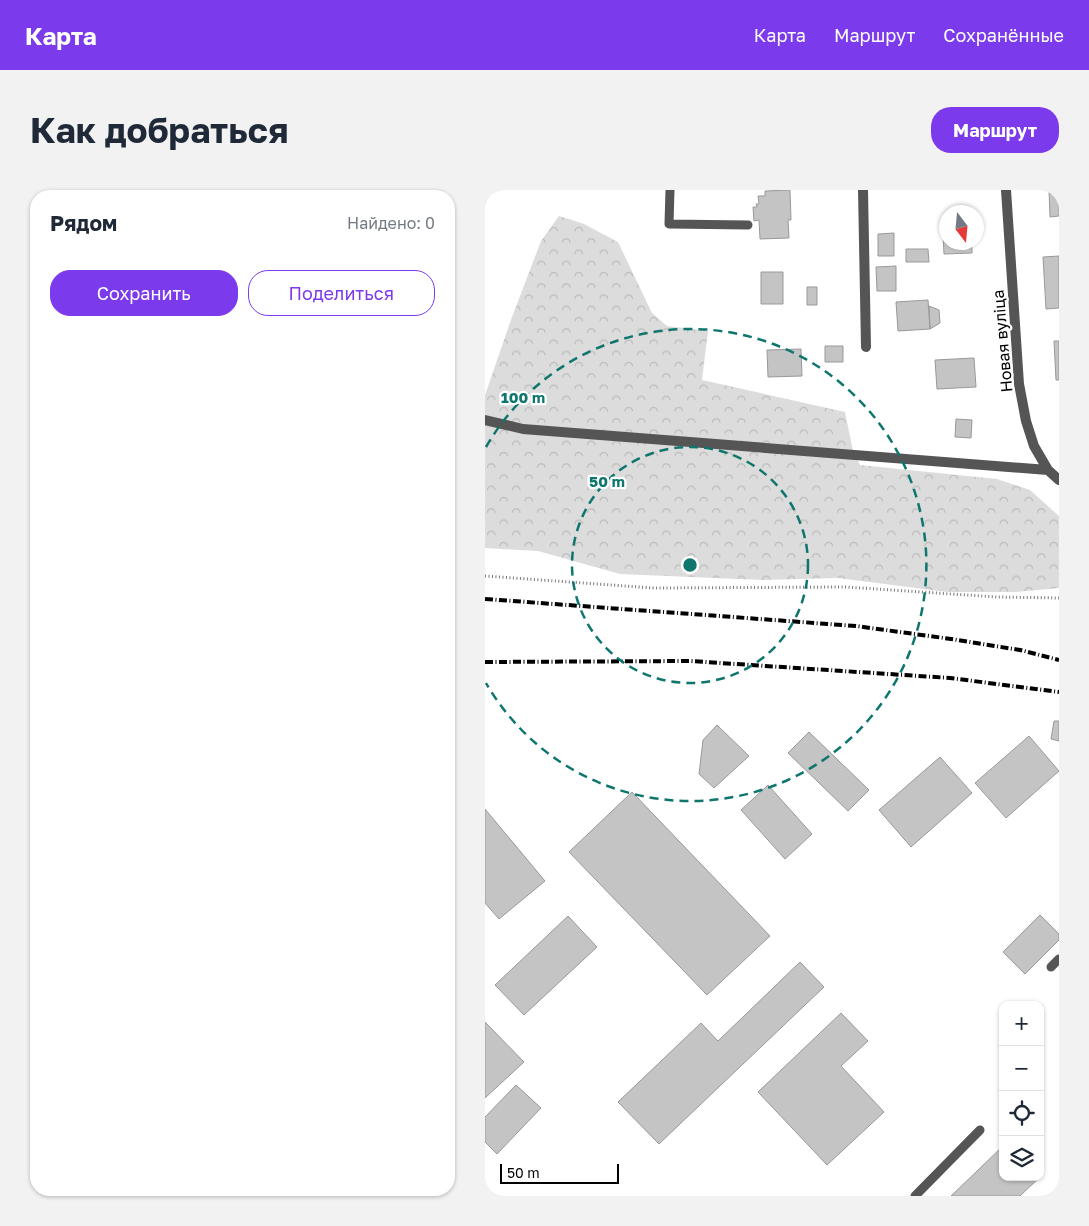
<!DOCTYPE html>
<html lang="ru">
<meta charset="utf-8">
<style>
body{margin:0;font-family:"Golos Text",sans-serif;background:#f2f2f3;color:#1f2937}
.controls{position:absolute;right:15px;bottom:15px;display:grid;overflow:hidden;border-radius:10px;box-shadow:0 1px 4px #0004}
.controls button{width:45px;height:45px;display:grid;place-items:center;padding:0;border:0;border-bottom:1px solid #e0e1e3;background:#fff;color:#1f2937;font:25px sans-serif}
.compass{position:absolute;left:454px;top:15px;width:45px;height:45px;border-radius:50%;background:#fff;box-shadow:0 1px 4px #0004;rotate:164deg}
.scale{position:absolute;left:15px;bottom:12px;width:119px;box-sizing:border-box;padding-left:5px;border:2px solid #000;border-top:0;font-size:14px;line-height:18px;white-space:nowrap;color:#000;-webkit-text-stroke:4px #fff;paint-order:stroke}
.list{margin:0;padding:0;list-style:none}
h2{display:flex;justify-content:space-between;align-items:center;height:65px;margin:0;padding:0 20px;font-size:21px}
h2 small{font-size:16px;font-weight:400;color:#747a83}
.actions{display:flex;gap:10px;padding:15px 20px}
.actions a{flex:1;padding:11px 0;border:1px solid #7c3aed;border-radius:20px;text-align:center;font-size:18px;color:#7c3aed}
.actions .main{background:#7c3aed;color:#fff}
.icon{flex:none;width:28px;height:28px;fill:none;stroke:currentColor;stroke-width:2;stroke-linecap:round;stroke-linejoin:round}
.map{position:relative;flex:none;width:574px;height:1006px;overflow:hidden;border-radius:20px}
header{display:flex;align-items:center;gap:30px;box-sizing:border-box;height:70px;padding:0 25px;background:#7c3aed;color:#fff}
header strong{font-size:24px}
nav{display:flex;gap:28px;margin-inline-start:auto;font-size:18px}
.intro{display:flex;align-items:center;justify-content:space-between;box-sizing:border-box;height:120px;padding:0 30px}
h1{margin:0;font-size:35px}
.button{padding:12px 22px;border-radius:20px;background:#7c3aed;color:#fff;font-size:18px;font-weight:700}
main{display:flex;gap:30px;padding:0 30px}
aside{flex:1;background:#fff;border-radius:20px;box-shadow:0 1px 4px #0004}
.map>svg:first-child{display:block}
.forest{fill:url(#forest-crowns)}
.building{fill:#c4c4c4;stroke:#999}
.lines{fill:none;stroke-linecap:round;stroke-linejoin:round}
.path{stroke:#777;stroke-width:3;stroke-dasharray:1 2.5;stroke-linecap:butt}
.service{stroke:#555;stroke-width:9}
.minor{stroke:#555;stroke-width:10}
.rail{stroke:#000;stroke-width:4;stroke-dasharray:8 2.5 1 2.5;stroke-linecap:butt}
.ring{fill:none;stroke:#0f766e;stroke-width:2.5;stroke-dasharray:9 6}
.labels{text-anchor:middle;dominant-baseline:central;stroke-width:4.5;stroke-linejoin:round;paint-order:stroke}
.street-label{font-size:16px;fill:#000;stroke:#fff}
.centre{fill:#0f766e;stroke:#fff;stroke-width:2.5}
.ring-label{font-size:15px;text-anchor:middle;font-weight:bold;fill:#0f766e;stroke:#fff;stroke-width:4.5;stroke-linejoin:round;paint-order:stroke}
</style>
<header>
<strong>Карта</strong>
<nav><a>Карта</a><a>Маршрут</a><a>Сохранённые</a></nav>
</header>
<div class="intro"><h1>Как добраться</h1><a class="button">Маршрут</a></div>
<main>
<aside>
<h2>Рядом<small>Найдено: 0</small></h2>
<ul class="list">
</ul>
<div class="actions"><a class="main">Сохранить</a><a>Поделиться</a></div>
</aside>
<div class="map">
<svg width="574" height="1006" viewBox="0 0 574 1006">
<defs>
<pattern id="forest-crowns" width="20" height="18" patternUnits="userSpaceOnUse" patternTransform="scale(1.25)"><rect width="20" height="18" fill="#dcdcdc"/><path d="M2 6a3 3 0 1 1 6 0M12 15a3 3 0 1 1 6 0" fill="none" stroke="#bbb"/></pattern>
</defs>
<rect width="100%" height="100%" fill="#fff"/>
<path class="forest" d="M74,26L99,34L133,52L167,123L182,136L223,141L217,190L360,222L368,261L375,275L512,289L545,300L574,326V398L531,402H462L353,388L277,390L135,384L53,361L0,358V205L27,127L56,51Z"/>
<path class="building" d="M305,0L306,30H303L304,48L275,49L274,30L269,31L268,17H272L271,14H274L273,6H280V1Z
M564,0H574V26L565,27Z
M462,27V52H487V63L459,64L457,28Z
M409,43V66H393V44Z
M421,59H443L444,72H421Z
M574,66V118L561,119L558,67Z
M411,76V101H392L391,77Z
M276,82H298V114H276Z
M322,97H332V115H322Z
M443,110L445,139L413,141L411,112Z
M444,116L454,120L455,133L445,139Z
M569,151H574V190H571Z
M340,156H358V172H340Z
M316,159L317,186L283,187L282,160Z
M489,168L491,197L452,199L450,170Z
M471,229L487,230L486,248L470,247Z
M569,531H574V551L566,549Z
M232,535L264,566L229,598L214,584L218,550Z
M324,542L384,600L363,621L303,563Z
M544,546L574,581L521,628L490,593Z
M455,567L487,603L426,657L394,620Z
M283,595L327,644L300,669L256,620Z
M147,602L285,746L222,805L84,662Z
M0,619L60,691L14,729L0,713Z
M555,725L574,744V750L540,784L518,762Z
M83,726L112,757L39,825L10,795Z
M315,772L339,797L174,954L133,912L216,833L233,851Z
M356,823L383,851L356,876L399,922L342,975L273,902Z
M0,832L39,872L0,908Z
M31,895L56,918L12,964L0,952V927Z
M518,956V987H555L535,1006H466Z"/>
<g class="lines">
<path class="path" d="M0,386L169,398L361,397L512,407L574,408"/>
<path class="service" d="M185,0L184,34L263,35
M566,777L574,769
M430,1006L495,940"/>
<path class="minor" d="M378,0L381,157
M521,0L534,194L541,231L549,256L563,280L574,290
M0,230L38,239L563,280"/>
<path class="rail" d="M0,409L371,436L466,449L535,460L574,470
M0,472L205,471L465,488L574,502"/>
</g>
<g class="ring">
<circle cx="205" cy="375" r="118"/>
<path d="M1 257A236 236 0 1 1 1 493"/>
</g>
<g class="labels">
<g class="street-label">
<text transform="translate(517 151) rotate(-95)">Новая вуліца</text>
</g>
</g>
<circle cx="205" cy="375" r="8" class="centre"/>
<g class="ring-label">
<text x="38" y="213">100 m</text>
<text x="122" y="297">50 m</text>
</g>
</svg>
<div class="controls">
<button>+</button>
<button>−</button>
<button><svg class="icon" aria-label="locate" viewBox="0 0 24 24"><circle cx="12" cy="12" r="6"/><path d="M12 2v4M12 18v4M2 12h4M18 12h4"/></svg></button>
<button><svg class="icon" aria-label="layers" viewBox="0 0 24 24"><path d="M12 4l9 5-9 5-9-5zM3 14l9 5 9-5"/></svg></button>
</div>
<svg class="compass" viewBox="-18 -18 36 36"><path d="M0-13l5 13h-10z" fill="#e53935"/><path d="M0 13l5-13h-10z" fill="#747a83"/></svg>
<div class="scale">50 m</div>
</div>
</main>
